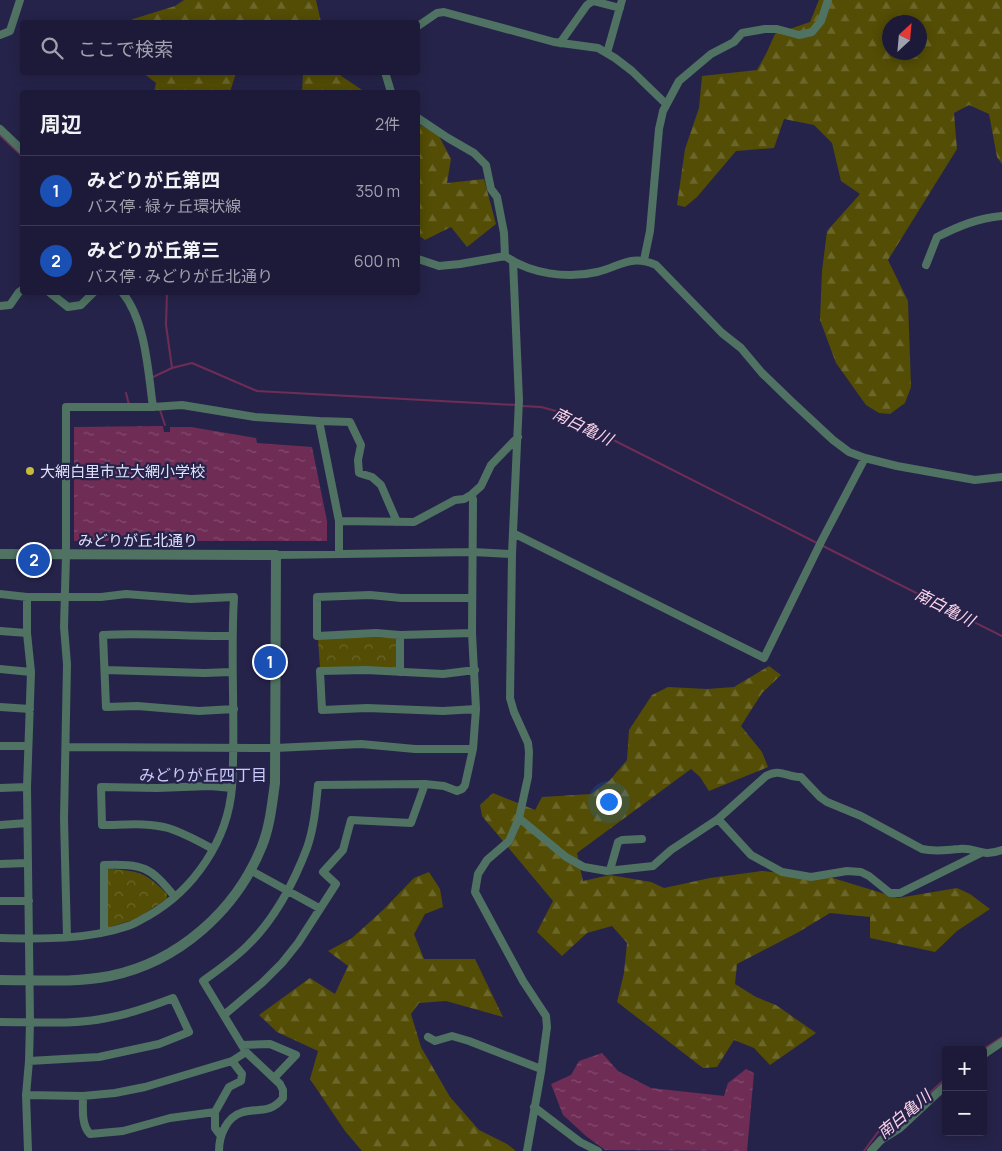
<!DOCTYPE html>
<html lang="ja">
<meta charset="utf-8">
<style>
body{margin:0;font-family:Manrope,"Noto Sans JP",sans-serif;background:#252340;color:#f1f3f6}
.controls{position:absolute;right:15px;bottom:15px;display:grid;overflow:hidden;border-radius:5px;box-shadow:0 2px 12px #0003}
.controls button{width:45px;height:45px;display:grid;place-items:center;padding:0;border:0;border-bottom:1px solid #3a3853;background:#1c1a38;color:#f1f3f6;font:25px sans-serif}
.compass{position:absolute;left:882px;top:15px;width:45px;height:45px;border-radius:50%;background:#1c1a38;box-shadow:0 2px 12px #0003;rotate:26deg}
.you{position:absolute;left:608px;top:801px;width:18px;height:18px;margin:-12px;border:4px solid #fff;border-radius:50%;background:#1a73e8;box-shadow:0 0 0 8px #1a73e833}
.badge{display:grid;place-items:center;width:32px;height:32px;border-radius:50%;background:#bca0f2;color:#fff;font-size:16px;font-weight:700}
.pin{position:absolute;translate:-50% -50%;border:2px solid #fff;box-shadow:0 1px 5px #0006}
.list{margin:0;padding:0;list-style:none}
h2{display:flex;justify-content:space-between;align-items:center;height:65px;margin:0;padding:0 20px;font-size:21px}
h2 small{font-size:16px;font-weight:400;color:#a0a1ae}
.list li{display:grid;grid-template-columns:32px 1fr auto;gap:15px;align-items:center;box-sizing:border-box;height:70px;padding:0 20px;border-top:1px solid #3a3853}
.list b{display:block;font-size:19px;white-space:nowrap}
.list p{margin:0;font-size:16px;white-space:nowrap;color:#a0a1ae}
.list em{font-size:16px;font-style:normal;color:#a0a1ae}
.icon{flex:none;width:28px;height:28px;fill:none;stroke:currentColor;stroke-width:2;stroke-linecap:round;stroke-linejoin:round}
.map{position:relative;flex:none;width:1002px;height:1151px;overflow:hidden}
.search{position:absolute;background:#1c1a38;box-shadow:0 2px 12px #0003;left:20px;top:20px;width:400px;height:55px;display:flex;align-items:center;gap:12px;box-sizing:border-box;padding:0 18px;border-radius:5px;color:#a0a1ae;font-size:19px}
.panel{position:absolute;background:#1c1a38;box-shadow:0 2px 12px #0003;left:20px;top:90px;width:400px;height:205px;border-radius:5px}
.map>svg:first-child{display:block}
.forest{fill:url(#forest-firs);fill-rule:evenodd}
.park{fill:url(#park-crowns)}
.water{fill:url(#water-ripples)}
.lines{fill:none;stroke-linecap:round;stroke-linejoin:round}
.stream{stroke:#6f2d56;stroke-width:2}
.minor{stroke:#4f7262;stroke-width:8}
.tertiary{stroke:#4f7262;stroke-width:10}
.poi-dot{fill:#c7bb3c;stroke:#26234a;stroke-width:2}
.labels{text-anchor:middle;dominant-baseline:central;stroke-width:4.5;stroke-linejoin:round;paint-order:stroke}
.poi-label{font-size:15px;fill:#e1e2fc;stroke:#26234a;text-anchor:start}
.street-label{font-size:15px;fill:#e1e2fc;stroke:#26234a}
.water-label{font-size:16px;font-style:italic;fill:#fcd3e9;stroke:#26234a}
.neighbourhood-label{font-size:16px;fill:#cbcbfe;stroke:#26234a}
</style>
<div class="map">
<svg width="1002" height="1151" viewBox="0 0 1002 1151">
<defs>
<pattern id="forest-firs" width="22" height="20" patternUnits="userSpaceOnUse" patternTransform="scale(1.25)"><rect width="22" height="20" fill="#534d05"/><path d="M5 1l3.5 6h-7zM16 11l3.5 6h-7z" fill="#6b662a"/></pattern>
<pattern id="park-crowns" width="20" height="18" patternUnits="userSpaceOnUse" patternTransform="scale(1.25)"><rect width="20" height="18" fill="#534d05"/><path d="M2 6a3 3 0 1 1 6 0M12 15a3 3 0 1 1 6 0" fill="none" stroke="#6b662a"/></pattern>
<pattern id="water-ripples" width="26" height="14" patternUnits="userSpaceOnUse" patternTransform="scale(1.25)"><rect width="26" height="14" fill="#6f2d56"/><path d="M2 4q2-2 4 0t4 0M15 11q2-2 4 0t4 0" fill="none" stroke="#834b6f"/></pattern>
</defs>
<rect width="100%" height="100%" fill="#26234a"/>
<path class="forest" d="M184,0H316L321,22H132L133,19L175,6Z
M819,0H1002V164L997,157L989,114L969,105L954,113L957,149L888,260L908,301L911,387L905,403L890,414L879,413L866,405L836,363L820,320L822,271L827,231L860,194L841,181L832,143L814,125L784,119L774,148L736,151L697,197L685,207L677,205L685,149L699,108L702,76L757,70L766,54L775,34L810,22ZM890,22H920V52H890Z
M143,73H236L230,92H154L156,83Z
M303,73H337L365,92H302Z
M418,124L438,134L451,159L447,183L484,179L496,224L467,247L451,227L425,240L418,235Z
M769,666L781,675L762,693L741,726L762,752L768,767L709,791L700,777L691,769L577,853L583,881L610,875L651,882L664,888L710,878L762,871L833,878L898,898L957,888L970,894L990,909L957,931L935,952L870,938V917L830,913L797,933L737,964L735,984L756,997L776,1005L816,1033L770,1065L754,1048L734,1040L717,1067L703,1068L617,1002L624,973L627,943L612,926L587,933L562,956L537,932L553,901L482,816L480,805L493,793L535,810L542,797L591,794L610,780L627,760L629,730L652,695L668,687L707,689L734,687Z
M429,872L440,889L443,907L425,914L414,934L424,959H475L503,1017L446,1001L419,1003L411,1014L421,1047L450,1097L479,1130L507,1144L516,1151H362L345,1131L310,1079L318,1051L277,1032L259,1015L310,978L335,994L348,966L328,951L352,938L383,910L414,878Z"/>
<path class="park" d="M361,637L397,638L396,670L320,668L318,639Z
M109,869C140,871 145,872 167,894V899L136,919L107,928L106,871Z"/>
<path class="water" d="M163,426L164,432H170V427H191L256,438L257,443L312,447L327,521V541H74V427Z
M602,1053L618,1071L651,1088L724,1096L728,1083L746,1069L754,1073L747,1151L605,1150L586,1136L563,1115L551,1084L571,1075L579,1061Z"/>
<g class="lines">
<path class="stream" d="M0,135L22,156
M167,292L166,325L172,368
M153,377L172,368L192,363L257,391L516,405
M126,393L129,405
M521,406L541,407L556,411L817,543
M159,410H160L165,425
M821,545L1002,636
M982,1050L1002,1037
M864,1151L878,1132L895,1125L946,1078"/>
<path class="minor" d="M418,26L437,13L444,12L554,42L598,48L615,58L632,71L666,104
M0,35L10,31L20,0
M560,43L587,5L593,1L620,8
M607,53L622,0
M385,72L391,92
M418,118L448,138L474,153L486,165L491,189L497,197L504,233L505,256
M0,129L22,150
M418,259L439,266L460,264L505,256C531,274 567,279 597,272C621,266 631,254 656,265L722,333L741,348L762,373L791,401L833,440L849,452L865,458L897,466L975,480L1002,477
M644,260L650,231L659,129L663,111L679,81L711,54L734,42L742,33L765,29H777L799,35L812,32L821,21L828,0
M513,261L519,400L512,554L510,698L514,712L528,743L529,752L528,777L519,818L509,841L487,860L478,874L475,892L523,981L546,1016L547,1027L541,1072L527,1151
M926,265L937,237C959,226 978,218 1002,216
M49,292L68,307L81,305L94,292
M122,292C146,321 148,372 153,407
M0,306L10,305L19,292L22,290
M319,421L350,422L361,445L358,460L359,473L372,477L381,485L397,522
M339,521L414,522L455,500L464,499L471,495L481,486L491,465L518,437
M513,533L764,658L822,540L865,458
M276,555L473,552L512,554
M0,594L27,597H101L126,594L191,599L234,597C230,661 236,724 232,787C228,840 194,890 148,916C142,919 135,924 128,926C87,940 43,939 0,938
M27,597V633L31,672L27,787L30,1022L29,1061L26,1095L28,1151
M0,631L27,633
M472,633L400,635L376,633L317,636V597L370,595L401,598H472
M231,636C188,637 146,632 103,635L106,707L137,706L199,711L234,709
M0,669L31,672
M105,670L204,673L231,672
M475,670L443,674L366,670L320,671L322,710L367,708L443,711L476,709
M400,672V635
M0,707L30,709
M0,746H28
M66,747L275,748L361,744L415,749H473
M0,788L27,787
M519,818L566,857L584,867L607,871L653,866L671,850L718,819L766,776C780,768 786,777 801,777L820,797L827,802L861,816L922,849C935,852 945,850 959,849C977,847 980,858 1002,850
M718,819L751,855L782,872L811,877L847,871L861,872L869,876L890,893H900L981,853
M0,825L27,823
M213,849C198,841 184,833 168,828C147,822 123,825 102,825L101,787L157,788L210,786L232,788
M0,864L28,863
M250,870L319,908
M610,870L618,842L622,840L642,839
M0,901H29
M104,932V865C143,864 150,866 175,897
M67,937L64,819L67,664L64,627L66,555V407H153L182,405L255,417L319,421L339,521V553
M224,1015L263,982L282,963L298,943L336,884L323,872L343,850L351,820L411,823L425,784
M0,1022C35,1022 72,1025 107,1018C130,1014 152,1006 173,998L189,1032L159,1044L99,1057L29,1061
M428,1037L435,1041L452,1036L469,1041L541,1069
M242,1045L270,1044L296,1055L274,1078
M983,1055L1002,1042
M26,1095L83,1096L115,1093L145,1087L232,1061L246,1052L203,981C218,970 234,959 247,946C274,920 294,882 307,848C314,828 316,806 318,785L425,784L444,786L457,791L462,789L465,785L473,749L476,709L472,633L473,499L471,495
M83,1096C83,1108 81,1125 90,1134L123,1131L170,1118L215,1112L229,1087L241,1081L242,1074L232,1061
M534,1107L580,1142L598,1151
M215,1112V1128L221,1136
M219,1151C219,1136 226,1117 243,1112C259,1108 270,1114 283,1098V1090L280,1084L246,1052
M871,1151L881,1140L900,1128L946,1085"/>
<path class="tertiary" d="M0,554L276,555L275,783C272,804 270,826 262,846C236,911 178,962 110,976C74,983 36,980 0,980"/>
</g>
<circle class="poi-dot" cx="30" cy="471" r="5"/>
<g class="labels">
<g class="poi-label">
<text x="40" y="471">大網白里市立大網小学校</text>
</g>
<g class="street-label">
<text x="138" y="540">みどりが丘北通り</text>
</g>
<g class="water-label">
<text transform="translate(583 426) rotate(26)">南白亀川</text>
<text transform="translate(945 607) rotate(27)">南白亀川</text>
<text transform="translate(904 1114) rotate(-40)">南白亀川</text>
</g>
<g class="neighbourhood-label">
<text x="203" y="775">みどりが丘四丁目</text>
</g>
</g>
</svg>
<div class="controls">
<button>+</button>
<button>−</button>
</div>
<svg class="compass" viewBox="-18 -18 36 36"><path d="M0-13l5 13h-10z" fill="#e53935"/><path d="M0 13l5-13h-10z" fill="#a0a1ae"/></svg>
<div class="you"></div>
<div class="pin badge" style="left:270px;top:662px;background:#1a4fb4">1</div>
<div class="pin badge" style="left:34px;top:560px;background:#1a4fb4">2</div>
<div class="search"><svg class="icon" aria-label="search" viewBox="0 0 24 24"><circle cx="10" cy="10" r="6"/><path d="M15 15l6 6"/></svg>ここで検索</div>
<section class="panel">
<h2>周辺<small>2件</small></h2>
<ul class="list">
<li><span class="badge" style="background:#1a4fb4">1</span><div><b>みどりが丘第四</b><p>バス停 · 緑ヶ丘環状線</p></div><em>350 m</em></li>
<li><span class="badge" style="background:#1a4fb4">2</span><div><b>みどりが丘第三</b><p>バス停 · みどりが丘北通り</p></div><em>600 m</em></li>
</ul>
</section>
</div>
